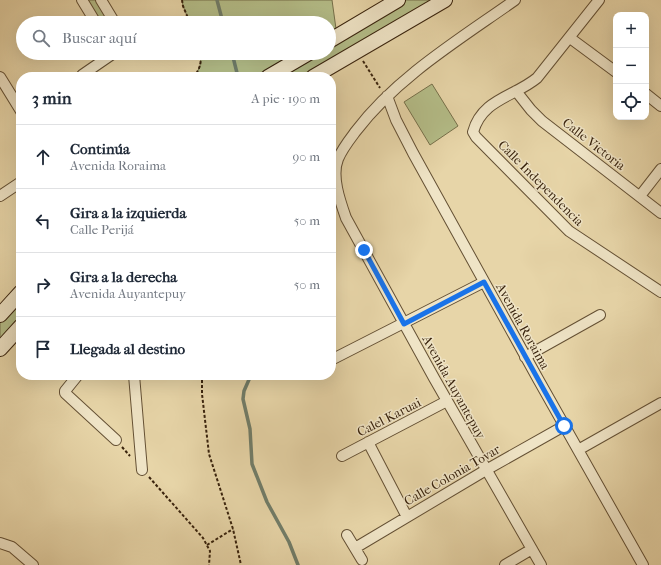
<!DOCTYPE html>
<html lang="es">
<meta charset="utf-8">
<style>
body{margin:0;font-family:"IM FELL French Canon",serif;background:#f2f2f3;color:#1f2937}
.controls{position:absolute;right:12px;top:12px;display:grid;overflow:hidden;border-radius:8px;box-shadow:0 4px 16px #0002}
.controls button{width:36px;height:36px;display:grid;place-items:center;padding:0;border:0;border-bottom:1px solid #e0e1e3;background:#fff;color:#1f2937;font:20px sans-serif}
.stop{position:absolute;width:12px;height:12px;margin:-9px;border:3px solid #1a73e8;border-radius:50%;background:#fff}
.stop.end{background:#1a73e8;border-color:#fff;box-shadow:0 1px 4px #0008}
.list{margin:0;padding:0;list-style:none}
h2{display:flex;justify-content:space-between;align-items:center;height:52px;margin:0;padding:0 16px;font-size:17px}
h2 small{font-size:13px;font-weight:400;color:#747a83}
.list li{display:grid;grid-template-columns:26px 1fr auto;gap:12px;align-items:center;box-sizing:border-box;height:64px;padding:0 16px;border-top:1px solid #e0e1e3}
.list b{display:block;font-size:15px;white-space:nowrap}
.list p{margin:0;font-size:13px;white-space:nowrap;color:#747a83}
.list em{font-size:13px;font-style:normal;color:#747a83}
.icon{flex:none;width:22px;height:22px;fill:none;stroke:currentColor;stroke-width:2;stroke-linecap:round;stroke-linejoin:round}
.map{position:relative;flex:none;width:661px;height:565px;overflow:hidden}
.search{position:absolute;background:#fff;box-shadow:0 4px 16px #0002;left:16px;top:16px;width:320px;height:44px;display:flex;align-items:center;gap:10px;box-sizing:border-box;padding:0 14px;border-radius:22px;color:#747a83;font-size:15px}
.panel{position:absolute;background:#fff;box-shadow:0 4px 16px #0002;left:16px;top:72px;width:320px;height:308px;border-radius:16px}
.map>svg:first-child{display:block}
.green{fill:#b4bd88;stroke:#76704a}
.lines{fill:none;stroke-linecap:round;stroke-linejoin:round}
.stream{stroke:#717d69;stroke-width:3.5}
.minor-casing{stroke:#645034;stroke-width:12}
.secondary-casing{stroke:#39230d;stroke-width:16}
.path{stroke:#39230d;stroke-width:2;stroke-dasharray:3 2;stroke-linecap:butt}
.minor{stroke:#efe4c6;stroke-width:10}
.secondary{stroke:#efe4c6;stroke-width:14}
.route{stroke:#1a73e8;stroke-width:5}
.labels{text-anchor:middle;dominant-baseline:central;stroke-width:3;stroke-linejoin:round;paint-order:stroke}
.street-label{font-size:13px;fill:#39230d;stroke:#efe4c6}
</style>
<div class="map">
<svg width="661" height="565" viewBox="0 0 661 565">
<rect width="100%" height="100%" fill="#e7d5a8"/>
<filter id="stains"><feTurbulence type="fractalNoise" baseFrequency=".005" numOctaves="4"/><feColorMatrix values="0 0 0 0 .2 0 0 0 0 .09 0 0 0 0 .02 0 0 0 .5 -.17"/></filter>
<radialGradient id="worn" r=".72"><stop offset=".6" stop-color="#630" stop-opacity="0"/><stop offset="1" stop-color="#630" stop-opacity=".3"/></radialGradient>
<path class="green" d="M82,0H101L115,23H96Z
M182,0H332L337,36L398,0H445L313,77H193C200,70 202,62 200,53H329V23H190L183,6Z
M432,84L458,126L430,145L404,102Z
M21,292V326L0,349V315Z"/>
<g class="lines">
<path class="stream" d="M217,0L223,23
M232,53L238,77
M251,375L244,391L243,399L250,429L252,464L267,502L289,542L298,565"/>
<defs>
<path id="minor" d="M82,0L96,23
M101,0L115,23
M515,0C460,39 397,77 356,131C350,139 342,149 338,159C331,176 340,201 346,218L434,378L541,565
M599,0L537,78C514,97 482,99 473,132L476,137L569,231L661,292
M570,38L616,72
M82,75L114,53
M0,77L21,111
M516,91L531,110L542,121L661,213
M646,94L661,106
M387,96L396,120L413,153L538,379L643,565
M0,196L21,182
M640,196L661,169
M525,357L600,315
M331,360L484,282
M78,375L65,391V393L116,440
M134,375L142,470
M368,442L407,517
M578,450L661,403
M342,456L447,401
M347,535L362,560
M0,543L12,547L33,565
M355,548L486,470L564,426
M505,565L532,549"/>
<path id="secondary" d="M329,41L398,0
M268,77L309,53
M313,77L445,0
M0,315L21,292
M0,349L21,326"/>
</defs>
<use href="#minor" class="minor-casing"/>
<use href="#secondary" class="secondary-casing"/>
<path class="path" d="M182,0L183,6L190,23
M363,61L380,88
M193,77C200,70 202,62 200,53
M202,375V394L209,454L233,529L241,565
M122,447L130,456
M149,477L203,538L210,551L209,565
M207,545L233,529"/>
<use href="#minor" class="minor"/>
<use href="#secondary" class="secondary"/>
</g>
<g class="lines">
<path class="route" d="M364,250L404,324L484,282L564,426"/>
</g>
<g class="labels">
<g class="street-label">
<text transform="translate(594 144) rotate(38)">Calle Victoria</text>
<text transform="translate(541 183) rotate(45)">Calle Independencia</text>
<text transform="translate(523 326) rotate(61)">Avenida Roraima</text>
<text transform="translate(454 387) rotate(61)">Avenida Auyantepuy</text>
<text transform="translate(389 417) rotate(-27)">Calel Karuai</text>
<text transform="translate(452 475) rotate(-30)">Calle Colonia Tovar</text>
</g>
</g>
<rect width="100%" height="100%" filter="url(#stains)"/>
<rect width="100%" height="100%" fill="url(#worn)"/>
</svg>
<div class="controls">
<button>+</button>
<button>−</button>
<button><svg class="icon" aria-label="locate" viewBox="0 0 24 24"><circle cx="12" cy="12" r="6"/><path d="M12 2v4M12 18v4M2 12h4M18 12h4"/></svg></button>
</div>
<div class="stop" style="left:564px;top:426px"></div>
<div class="stop end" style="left:364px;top:250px"></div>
<div class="search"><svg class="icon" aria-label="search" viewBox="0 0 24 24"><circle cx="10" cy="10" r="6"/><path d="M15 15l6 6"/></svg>Buscar aquí</div>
<section class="panel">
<h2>3 min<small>A pie · 190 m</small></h2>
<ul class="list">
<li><svg class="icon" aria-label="ahead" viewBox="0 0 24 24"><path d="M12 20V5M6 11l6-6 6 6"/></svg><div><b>Continúa</b><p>Avenida Roraima</p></div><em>90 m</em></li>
<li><svg class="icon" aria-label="left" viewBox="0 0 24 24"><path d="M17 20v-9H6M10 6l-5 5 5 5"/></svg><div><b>Gira a la izquierda</b><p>Calle Perijá</p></div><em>50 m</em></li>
<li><svg class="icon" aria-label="right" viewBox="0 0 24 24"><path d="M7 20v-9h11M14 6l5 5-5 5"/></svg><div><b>Gira a la derecha</b><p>Avenida Auyantepuy</p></div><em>50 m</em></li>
<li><svg class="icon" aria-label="arrive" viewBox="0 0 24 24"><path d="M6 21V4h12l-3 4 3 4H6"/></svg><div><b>Llegada al destino</b></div></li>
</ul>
</section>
</div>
